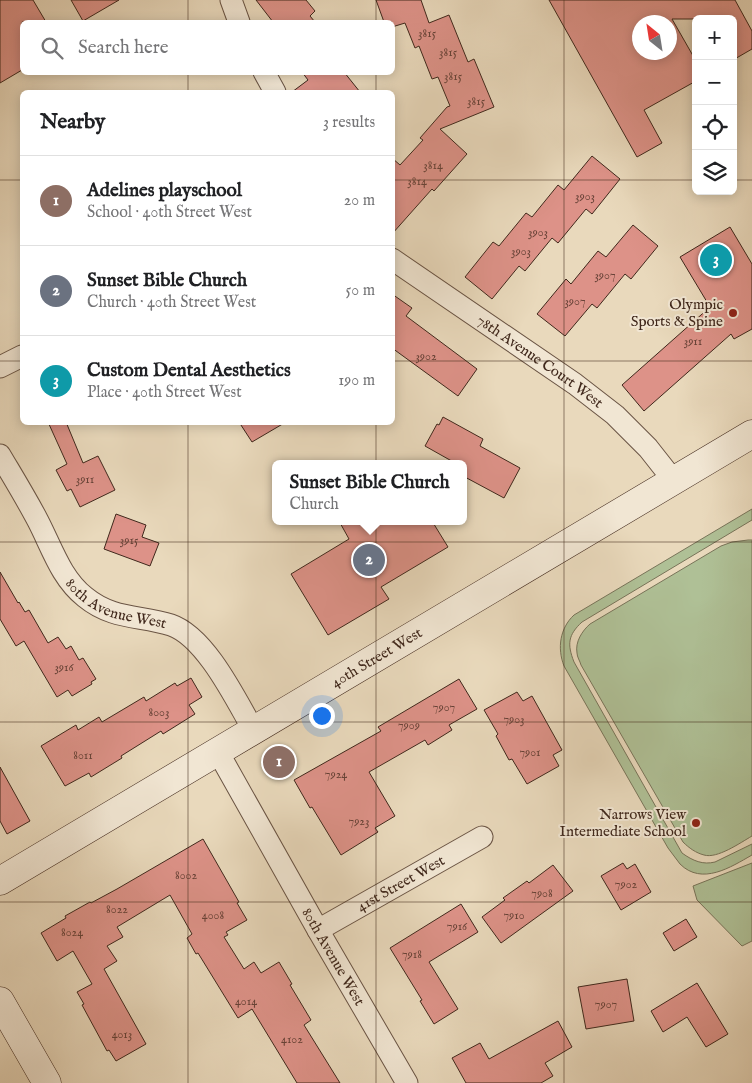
<!DOCTYPE html>
<meta charset="utf-8">
<style>
body{margin:0;font-family:"IM FELL English",serif;background:#f6f6f6;color:#202124}
.controls{position:absolute;right:15px;top:15px;display:grid;overflow:hidden;border-radius:8px;box-shadow:0 2px 12px #0003}
.controls button{width:45px;height:45px;display:grid;place-items:center;padding:0;border:0;border-bottom:1px solid #e0e0e0;background:#fff;color:#202124;font:25px sans-serif}
.compass{position:absolute;left:632px;top:15px;width:45px;height:45px;border-radius:50%;background:#fff;box-shadow:0 2px 12px #0003;rotate:330deg}
.you{position:absolute;left:321px;top:715px;width:18px;height:18px;margin:-12px;border:4px solid #fff;border-radius:50%;background:#1a73e8;box-shadow:0 0 0 8px #1a73e833}
.badge{display:grid;place-items:center;width:32px;height:32px;border-radius:50%;background:#0b8043;color:#fff;font-size:16px;font-weight:700}
.pin{position:absolute;translate:-50% -50%;border:2px solid #fff;box-shadow:0 1px 5px #0006}
.popup{position:absolute;left:272px;top:460px;width:195px;height:65px;box-sizing:border-box;display:grid;place-content:center;border-radius:8px;background:#fff;filter:drop-shadow(0 1px 4px #0005);font-size:16px;white-space:nowrap;color:#757577}
.popup b{font-size:19px;color:#202124}
.popup::after{content:'';position:absolute;left:50%;top:100%;margin-left:-10px;border:10px solid transparent;border-top-color:#fff}
.list{margin:0;padding:0;list-style:none}
h2{display:flex;justify-content:space-between;align-items:center;height:65px;margin:0;padding:0 20px;font-size:21px}
h2 small{font-size:16px;font-weight:400;color:#757577}
.list li{display:grid;grid-template-columns:32px 1fr auto;gap:15px;align-items:center;box-sizing:border-box;height:90px;padding:0 20px;border-top:1px solid #e0e0e0}
.list b{display:block;font-size:19px;white-space:nowrap}
.list p{margin:0;font-size:16px;white-space:nowrap;color:#757577}
.list em{font-size:16px;font-style:normal;color:#757577}
.icon{flex:none;width:28px;height:28px;fill:none;stroke:currentColor;stroke-width:2;stroke-linecap:round;stroke-linejoin:round}
.map{position:relative;flex:none;width:752px;height:1083px;overflow:hidden}
.search{position:absolute;background:#fff;box-shadow:0 2px 12px #0003;left:20px;top:20px;width:375px;height:55px;display:flex;align-items:center;gap:12px;box-sizing:border-box;padding:0 18px;border-radius:8px;color:#757577;font-size:19px}
.panel{position:absolute;background:#fff;box-shadow:0 2px 12px #0003;left:20px;top:90px;width:375px;height:335px;border-radius:8px}
.map>svg:first-child{display:block}
.green{fill:#afc096;stroke:#787459}
.building{fill:#dd9288;stroke:#40281c;fill-rule:evenodd}
.lines{fill:none;stroke-linecap:round;stroke-linejoin:round}
.street-casing{stroke:#6a5444;stroke-width:23}
.secondary-casing{stroke:#40281c;stroke-width:29}
.street{stroke:#f1e6d3;stroke-width:21}
.secondary{stroke:#f1e6d3;stroke-width:28}
.grid{fill:none;stroke:#40281c;stroke-width:1;stroke-opacity:0.55}
.poi-dot{fill:#8f2418;stroke:#f1e6d3;stroke-width:2}
.labels{text-anchor:middle;dominant-baseline:central;stroke-width:4;stroke-linejoin:round;paint-order:stroke}
.number-label{font-size:12px;fill:#674237}
.poi-label{font-size:15px;fill:#40281c;stroke:#f1e6d3;text-anchor:end}
.street-label{font-size:15px;fill:#40281c;stroke:#f1e6d3}
</style>
<div class="map">
<svg width="752" height="1083" viewBox="0 0 752 1083">
<rect width="100%" height="100%" fill="#e9d9bc"/>
<filter id="stains"><feTurbulence type="fractalNoise" baseFrequency=".004" numOctaves="4"/><feColorMatrix values="0 0 0 0 .2 0 0 0 0 .09 0 0 0 0 .02 0 0 0 .5 -.17"/></filter>
<radialGradient id="worn" r=".72"><stop offset=".6" stop-color="#630" stop-opacity="0"/><stop offset="1" stop-color="#630" stop-opacity=".3"/></radialGradient>
<path class="green" d="M752,509V520L582,622C568,635 567,644 574,662L682,853C693,861 703,865 715,862L752,844V855C731,867 702,886 680,864C676,859 672,853 668,848L564,666C557,648 560,628 574,615Z
M748,540H752V836C740,843 717,859 704,855C696,853 689,848 683,842L581,665C580,661 577,657 577,653C575,642 582,631 590,624L721,546L732,542Z
M752,863V941L742,946L697,900L693,886Z"/>
<path class="building" d="M0,0H33L46,22H22V70L0,83Z
M71,0H119L83,21Z
M256,0H306L315,11L310,16L315,22H273Z
M376,0H421L429,23L449,15L468,62L474,59L494,107L440,129L467,154L434,191L432,189L392,234V158L400,165L423,140L420,138L447,107L450,106L438,77L432,79L419,46L415,48L405,23L392,27V22H384Z
M549,0H735L752,31V49L733,60V19H672L696,61V81L644,110L662,143L637,157ZM640,22H670V52H640Z
M302,72H344L360,92H292L308,80Z
M592,156L620,179L592,214L586,209L558,243L552,238L525,271L519,266L492,299L465,277L493,242L499,246L526,213L532,217L558,185L564,190Z
M633,225L658,246L631,279L625,274L597,308L592,304L565,336L537,314L566,279L571,284L598,251L606,257Z
M730,227L752,264V329L734,339L731,334L644,411L622,385L710,307L680,257Z
M392,294L412,308L406,316L477,369L458,396L392,348Z
M443,417L483,439L480,446L520,468L504,498L463,476V464H457L425,446L437,424L439,425Z
M48,422H66L83,463L98,456L115,490L80,507L71,489L67,491L56,470L67,464Z
M239,422H286L252,442Z
M116,514L146,525L142,537L159,543L150,566L104,549Z
M339,521H432L448,547L381,587L389,599L328,635L291,574L349,539Z
M0,572L18,603L19,602L25,612L29,610L48,643L58,637L66,649L71,646L79,660L83,658L96,679L91,682L92,684L72,696L68,690L57,697L24,641L16,646L0,619Z
M191,678L202,697L189,705L195,714L163,734L161,731L121,756L122,758L91,777L89,773L65,786L41,746L76,725L78,730L99,717L102,722L144,697L146,701L175,683L177,686Z
M459,679L477,709L449,725L452,730L428,745L425,740L369,772L395,816L375,828L378,832L341,855L312,807L310,808L294,780L381,731L378,727Z
M517,692L523,701L532,696L562,750L553,755L559,766L527,784L512,759L509,760L496,736L498,734L484,710Z
M0,767L30,821L7,834L0,821Z
M203,839L239,902L237,903L247,920L226,932L228,935L224,937L244,969L254,962L261,973L279,962L292,984L290,985L311,1020L304,1025L340,1083H297L252,1009L238,1018L198,953L196,954L187,938L192,934L170,895L117,927L123,937L107,946L117,961L104,969L146,1044L116,1061L109,1050L107,1051L82,1005L84,1004L77,992L92,984L73,951L57,961L41,933L66,918L65,916L90,902L91,903L117,889Z
M623,863L627,869L635,864L651,892L621,910L601,876Z
M553,865L573,891L501,943L482,917L505,900L503,898L527,881L529,883Z
M461,904L478,932L429,962L458,1009L434,1024L420,1001L422,1000L390,948Z
M686,919L697,937L674,951L663,933Z
M627,979L634,1021L586,1029L578,987Z
M697,983L728,1034L706,1047L687,1017L663,1032L651,1011Z
M558,1021L572,1047L545,1063L553,1076L541,1083H466L452,1058L480,1043L489,1059Z"/>
<g class="lines">
<defs>
<g id="street">
<path d="M231,0L239,22"/>
<path d="M264,72L275,92"/>
<path id="s1" d="M392,259L575,384L615,415L648,448L674,481"/>
<path d="M0,367L22,356"/>
<path id="s2" d="M0,455C13,477 26,498 38,521C52,548 61,578 85,597C113,620 140,615 171,625C206,637 236,700 254,731"/>
<path id="s3" d="M218,752L318,930L407,1083"/>
<path id="s4" d="M318,930L482,837"/>
</g>
<g id="secondary">
<path id="s5" d="M0,881L752,434"/>
<path d="M0,1001L47,1083"/>
</g>
</defs>
<use href="#street" class="street-casing"/>
<use href="#secondary" class="secondary-casing"/>
<use href="#street" class="street"/>
<use href="#secondary" class="secondary"/>
</g>
<path class="grid" d="M188,0V22M376,0V22M564,0V1083M188,72V92M376,72V92M0,180H22M392,180H696M733,180H752M0,361H22M392,361H752M188,422V1083M376,422V1083M0,542H752M0,722H752M0,902H752"/>
<g class="poi-dot">
<circle cx="733" cy="313" r="5"/>
<circle cx="696" cy="823" r="5"/>
</g>
<g class="labels">
<g class="number-label">
<text x="427" y="33">3815</text>
<text x="448" y="52">3815</text>
<text x="453" y="76">3815</text>
<text x="476" y="101">3815</text>
<text x="433" y="165">3814</text>
<text x="417" y="181">3814</text>
<text x="585" y="196">3903</text>
<text x="538" y="232">3903</text>
<text x="521" y="251">3903</text>
<text x="605" y="275">3907</text>
<text x="575" y="301">3907</text>
<text x="693" y="341">3911</text>
<text x="426" y="356">3902</text>
<text x="85" y="479">3911</text>
<text x="129" y="540">3915</text>
<text x="64" y="667">3916</text>
<text x="444" y="707">7907</text>
<text x="159" y="712">8003</text>
<text x="514" y="719">7903</text>
<text x="409" y="725">7909</text>
<text x="530" y="752">7901</text>
<text x="83" y="755">8011</text>
<text x="336" y="774">7924</text>
<text x="359" y="821">7923</text>
<text x="186" y="875">8002</text>
<text x="626" y="884">7902</text>
<text x="542" y="893">7908</text>
<text x="117" y="909">8022</text>
<text x="213" y="915">4008</text>
<text x="514" y="915">7910</text>
<text x="457" y="926">7916</text>
<text x="72" y="932">8024</text>
<text x="412" y="954">7918</text>
<text x="246" y="1001">4014</text>
<text x="606" y="1004">7907</text>
<text x="122" y="1034">4013</text>
<text x="292" y="1039">4102</text>
</g>
<g class="poi-label">
<text x="723" y="304">Olympic<tspan x="723" dy="17">Sports &amp; Spine</tspan></text>
<text x="686" y="814">Narrows View<tspan x="686" dy="17">Intermediate School</tspan></text>
</g>
<g class="street-label">
<text stroke="none"><textPath href="#s1" startOffset="180">78th Avenue Court West</textPath></text>
<text stroke="none"><textPath href="#s2" startOffset="198">80th Avenue West</textPath></text>
<text stroke="none"><textPath href="#s5" startOffset="438">40th Street West</textPath></text>
<text stroke="none"><textPath href="#s4" startOffset="95">41st Street West</textPath></text>
<text stroke="none"><textPath href="#s3" startOffset="235">80th Avenue West</textPath></text>
</g>
</g>
<rect width="100%" height="100%" filter="url(#stains)"/>
<rect width="100%" height="100%" fill="url(#worn)"/>
</svg>
<div class="controls">
<button>+</button>
<button>−</button>
<button><svg class="icon" aria-label="locate" viewBox="0 0 24 24"><circle cx="12" cy="12" r="6"/><path d="M12 2v4M12 18v4M2 12h4M18 12h4"/></svg></button>
<button><svg class="icon" aria-label="layers" viewBox="0 0 24 24"><path d="M12 4l9 5-9 5-9-5zM3 14l9 5 9-5"/></svg></button>
</div>
<svg class="compass" viewBox="-18 -18 36 36"><path d="M0-13l5 13h-10z" fill="#e53935"/><path d="M0 13l5-13h-10z" fill="#757577"/></svg>
<div class="you"></div>
<div class="pin badge" style="left:279px;top:762px;background:#8d6e63">1</div>
<div class="pin badge" style="left:369px;top:560px;background:#6b7280">2</div>
<div class="popup"><b>Sunset Bible Church</b>Church</div>
<div class="pin badge" style="left:716px;top:260px;background:#0f9aa8">3</div>
<div class="search"><svg class="icon" aria-label="search" viewBox="0 0 24 24"><circle cx="10" cy="10" r="6"/><path d="M15 15l6 6"/></svg>Search here</div>
<section class="panel">
<h2>Nearby<small>3 results</small></h2>
<ul class="list">
<li><span class="badge" style="background:#8d6e63">1</span><div><b>Adelines playschool</b><p>School · 40th Street West</p></div><em>20 m</em></li>
<li><span class="badge" style="background:#6b7280">2</span><div><b>Sunset Bible Church</b><p>Church · 40th Street West</p></div><em>50 m</em></li>
<li><span class="badge" style="background:#0f9aa8">3</span><div><b>Custom Dental Aesthetics</b><p>Place · 40th Street West</p></div><em>190 m</em></li>
</ul>
</section>
</div>
